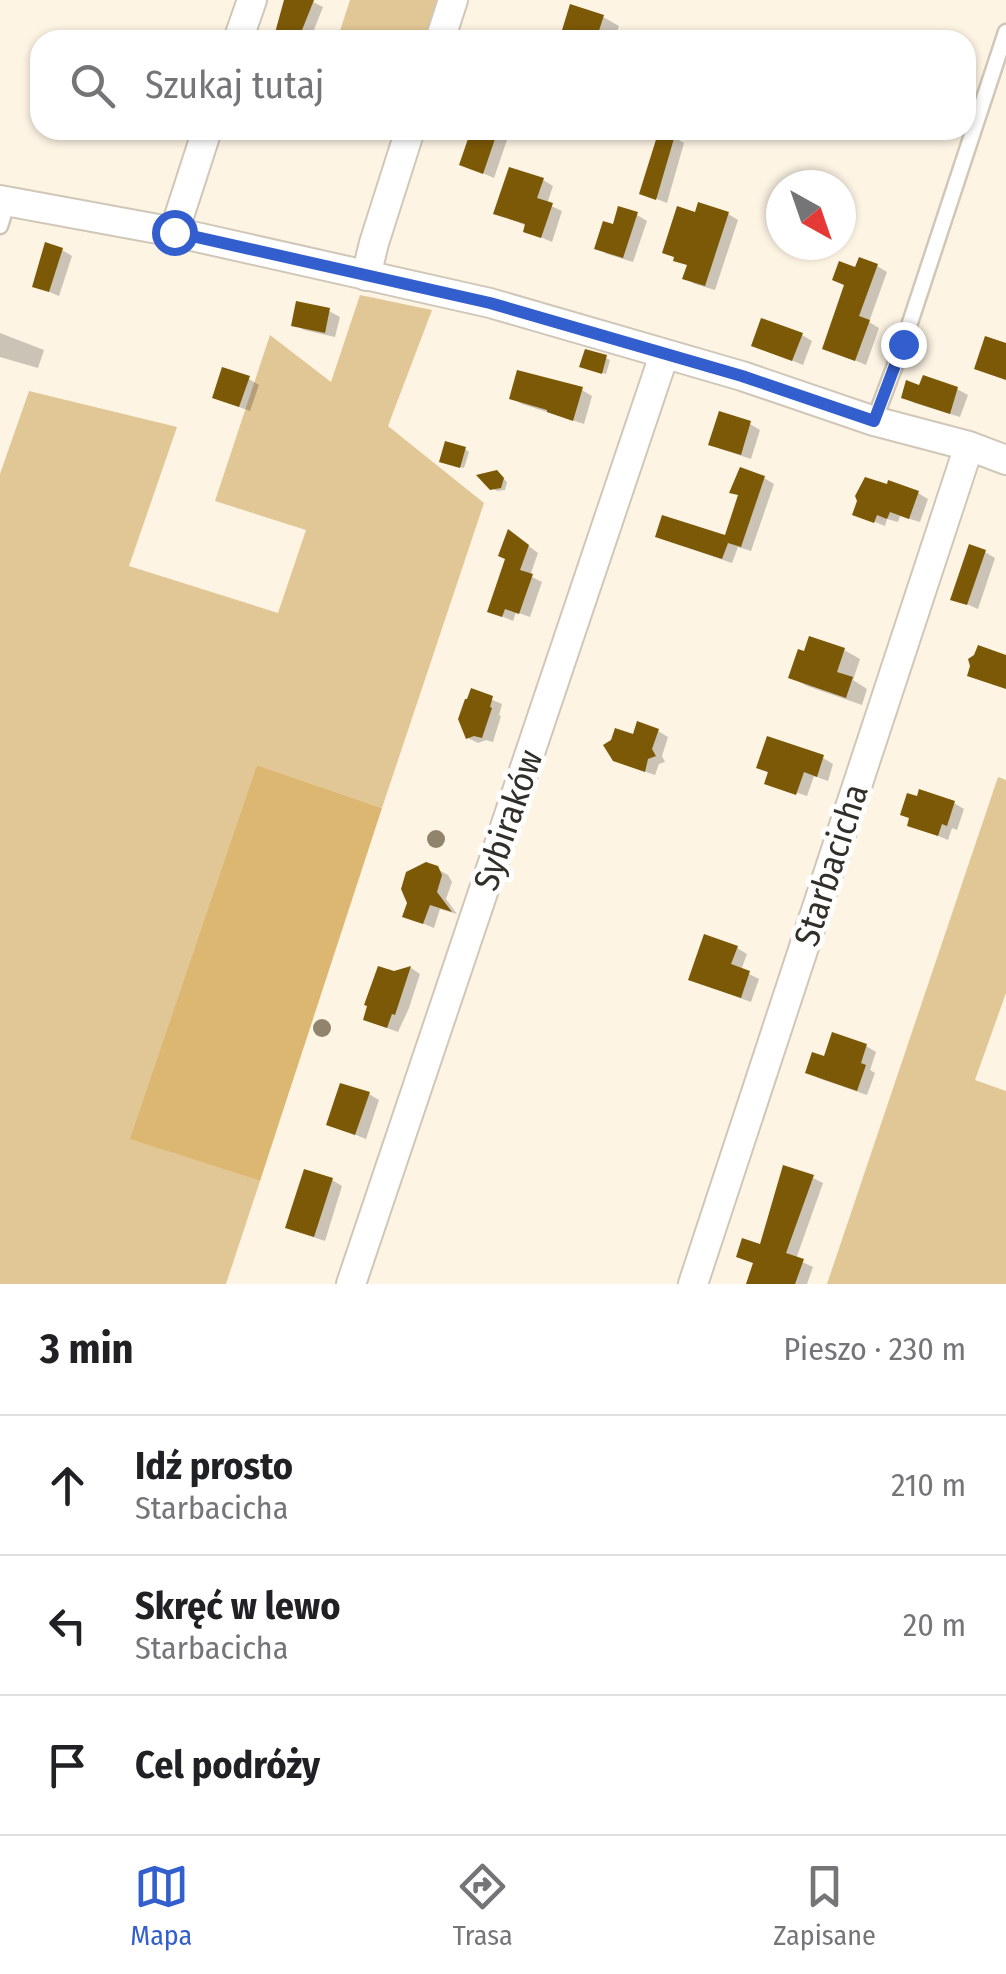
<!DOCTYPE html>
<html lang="pl">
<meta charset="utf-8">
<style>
body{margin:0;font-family:"Fira Sans Condensed",sans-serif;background:#f6f6f6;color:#202124}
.compass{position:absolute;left:766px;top:170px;width:90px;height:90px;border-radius:50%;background:#fff;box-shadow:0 2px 8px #0004;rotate:140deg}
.stop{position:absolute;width:30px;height:30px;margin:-22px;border:8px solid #325ece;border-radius:50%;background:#fff}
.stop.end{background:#325ece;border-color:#fff;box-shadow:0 2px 10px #0008}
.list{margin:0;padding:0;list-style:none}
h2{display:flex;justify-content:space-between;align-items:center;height:130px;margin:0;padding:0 40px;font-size:42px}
h2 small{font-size:32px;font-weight:400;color:#757577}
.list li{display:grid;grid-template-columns:65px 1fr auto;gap:30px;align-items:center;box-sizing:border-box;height:140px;padding:0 40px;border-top:2px solid #e0e0e0}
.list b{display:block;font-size:38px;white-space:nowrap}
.list p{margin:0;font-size:32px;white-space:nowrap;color:#757577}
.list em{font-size:32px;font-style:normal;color:#757577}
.icon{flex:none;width:55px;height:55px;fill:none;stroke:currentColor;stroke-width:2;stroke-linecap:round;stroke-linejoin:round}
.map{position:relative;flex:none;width:1006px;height:1284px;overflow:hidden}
.search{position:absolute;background:#fff;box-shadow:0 2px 8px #0004;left:30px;right:30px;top:30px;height:110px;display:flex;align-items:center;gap:25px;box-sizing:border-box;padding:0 35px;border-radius:30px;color:#757577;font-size:38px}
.sheet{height:550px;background:#fff}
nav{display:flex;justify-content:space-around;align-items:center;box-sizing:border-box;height:140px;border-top:2px solid #e0e0e0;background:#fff;font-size:28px;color:#757577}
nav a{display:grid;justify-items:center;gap:5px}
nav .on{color:#325ece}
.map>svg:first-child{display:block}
.green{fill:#e2c796}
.forest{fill:#dcb772}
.shadow{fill:#0003}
.building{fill:#7b5907}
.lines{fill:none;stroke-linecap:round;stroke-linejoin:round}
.service-casing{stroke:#d0c7b8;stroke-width:19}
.minor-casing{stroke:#d0c7b8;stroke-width:32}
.service{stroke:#fff;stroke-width:14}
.minor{stroke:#fff;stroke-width:28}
.tree{fill:#91846c}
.route{stroke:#325ece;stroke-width:12}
.labels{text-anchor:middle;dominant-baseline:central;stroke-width:10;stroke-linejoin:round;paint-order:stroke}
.street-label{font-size:35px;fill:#322f29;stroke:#fff}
</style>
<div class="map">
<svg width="1006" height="1284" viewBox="0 0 1006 1284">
<rect width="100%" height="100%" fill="#fdf4e4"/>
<path class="green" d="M350,0H438L425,40H337Z
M360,295L432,310L388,426L484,503L382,808L257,765L168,1151L260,1181L226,1284H0V474L29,391L177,427L129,566L278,613L306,530L215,501L270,335L331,382Z
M998,777L1006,780V993L975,1080L1006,1091V1284H827Z"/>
<path class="forest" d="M257,765L382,808L260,1181L130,1139Z"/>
<path class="shadow" d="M287,0H309L323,7L310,40H279Z
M603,17L619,26L614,40H561Z
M473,130H482L507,140L494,178L462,164Z
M674,137L684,143L667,203L642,193Z
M543,180L553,186L547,204L562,211L552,242L526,231L527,226L496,213Z
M728,214L738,220L715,290L695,284L685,278L689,266L665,252L696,215Z
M637,215L647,221L633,262L607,254L597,248Z
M62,250L72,256L59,296L35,286Z
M877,266L887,272L869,322L879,328L866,365L825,348L857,270Z
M329,311L340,317L335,337L304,330L294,324Z
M0,333L44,350L38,368L0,357Z
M802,335L812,341L803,365L754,345Z
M606,358L610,360L606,374L586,368Z
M518,373L582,390L592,396L584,424L522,404L511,398Z
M924,378L957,389L968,395L960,417L914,403L904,397L921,388Z
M249,379L259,385L250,411L225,402Z
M720,414L750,424L760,430L751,459L721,449L711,444Z
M465,449L469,452L464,468L446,463Z
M501,476L507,482L505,490L497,491L492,488Z
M764,478L774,484L751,551L738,547L732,563L668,541L726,538Z
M918,493L928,499L920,522L900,516L898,522L887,519L885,526L855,514Z
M518,538L538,553L530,576L542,582L530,617L516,612L513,621L490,611Z
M985,552L995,558L978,609L953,598Z
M811,639L844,650L860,659L853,680L867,689L862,705L807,686L791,677L806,654Z
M473,692L502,704L499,715L501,716L493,742L486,740L478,743L468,738Z
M658,731L668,737L662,756L665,762L659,764L655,775L626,765L614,759L634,738Z
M769,740L823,758L833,764L828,781L814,776L807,796L774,785L770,774L759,767Z
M954,803L964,809L957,830L952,828L948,840L910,824Z
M437,869L448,875L452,882L446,899L457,914L440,909L434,928L405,916Z
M737,948L747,954L741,970L759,979L751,1002L701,984L691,979Z
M411,968L420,974L409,1008L398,1032L376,1024L394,974Z
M866,1046L876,1052L870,1070L875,1073L867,1095L818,1078L808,1072L825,1059Z
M369,1094L379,1100L366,1139L329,1124Z
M813,1178L823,1183L796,1259L813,1267L807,1284H756L755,1264L739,1256L761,1247Z
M332,1180L342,1186L325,1241L298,1232L288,1227Z"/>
<path class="building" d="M284,0H314L298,40H273Z
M570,4L604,15L596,40H559Z
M471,130H498L483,174L459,165Z
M659,130L675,135L656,200L639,194Z
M509,167L544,178L537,198L553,203L541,238L523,232L525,224L493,214Z
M698,202L729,212L705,286L682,279L687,265L673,261L674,257L662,253L677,206L695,212Z
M618,206L638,212L623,258L594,249L603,221L613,224Z
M45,242L63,248L49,292L32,287Z
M859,257L878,264L859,316L870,320L855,361L822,349L844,285L832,280L839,261L855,267Z
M296,301L330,308L325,333L291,326Z
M761,318L803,333L792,361L751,346Z
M985,336L1006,343V380L974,369Z
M585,349L607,355L602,374L579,367Z
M222,367L250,376L239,407L212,398Z
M517,370L583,387L573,421L547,412V410L509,399Z
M923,375L958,387L950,414L901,398L906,380L919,385Z
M719,411L751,421L741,455L708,445Z
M445,441L466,447L460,468L439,462Z
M740,467L765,476L741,547L728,543L722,559L655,537L662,515L725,535L738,495L729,493Z
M497,470L504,478L501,488L490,490L476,475Z
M865,477L887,484L888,480L919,491L909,519L890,512L887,519L877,515L874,523L852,515L857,501L855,496Z
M508,529L529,545L520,570L533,574L519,614L505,609L502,617L487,612L505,559L498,556Z
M969,544L986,550L967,605L950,600Z
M809,636L845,648L837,672L853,677L846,698L788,678L798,649L804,651Z
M978,645L1006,655V689L967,676L970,666L968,659L974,655Z
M471,688L493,696L490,707L492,708L482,738L474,736L466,739L458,719L465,699H467Z
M637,721L659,729L652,749L656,756L648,759L645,772L613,761L603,745L611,740L615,728L633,734Z
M767,736L824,755L817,777L804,772L796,795L764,784L768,772L756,768Z
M919,789L955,801L947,826L942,824L938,836L907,826L909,818L900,815L907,793L917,796Z
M426,862L438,866L442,875L437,892L452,912L430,905L423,924L402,917L407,903L401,889L406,872Z
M704,934L738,946L731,964L750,971L741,998L688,980Z
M378,966L394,971L411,966L395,1015L392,1014L387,1028L363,1020L367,1006L364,1005Z
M832,1032L867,1044L861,1063L866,1065L857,1091L805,1073L812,1052L824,1056Z
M340,1083L370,1092L355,1135L326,1125Z
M783,1165L814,1175L786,1253L804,1259L795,1284H746L753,1263L736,1257L742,1238L760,1244Z
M304,1169L333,1178L314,1237L285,1228Z"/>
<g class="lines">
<defs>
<path id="service" d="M0,226L8,201
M874,421L903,344L1006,32"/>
<path id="minor" d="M238,40L252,0
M440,40L453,0
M0,200L174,232L490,303L742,376L874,421L969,446L1006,460
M174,232L207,130
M366,276L374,243L410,130
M351,1284L664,355
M693,1284L969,446"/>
</defs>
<use href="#service" class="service-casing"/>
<use href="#minor" class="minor-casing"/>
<use href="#service" class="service"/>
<use href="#minor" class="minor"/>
</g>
<g class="tree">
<circle cx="436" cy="839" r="9"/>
<circle cx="322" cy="1028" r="9"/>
</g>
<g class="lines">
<path class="route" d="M174,232L490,303L742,376L874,421L903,344"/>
</g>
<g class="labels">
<g class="street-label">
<text transform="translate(508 820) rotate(-71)">Sybiraków</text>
<text transform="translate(831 865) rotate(-72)">Starbacicha</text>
</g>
</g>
</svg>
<svg class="compass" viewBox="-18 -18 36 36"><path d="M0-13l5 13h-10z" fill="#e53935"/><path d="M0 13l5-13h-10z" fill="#757577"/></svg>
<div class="stop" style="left:174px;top:232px"></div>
<div class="stop end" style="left:903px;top:344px"></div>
<div class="search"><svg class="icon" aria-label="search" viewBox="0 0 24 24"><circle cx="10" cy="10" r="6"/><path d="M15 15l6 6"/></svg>Szukaj tutaj</div>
</div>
<section class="sheet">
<h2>3 min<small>Pieszo · 230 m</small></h2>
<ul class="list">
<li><svg class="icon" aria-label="ahead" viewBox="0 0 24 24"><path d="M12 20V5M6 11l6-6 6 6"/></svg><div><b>Idź prosto</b><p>Starbacicha</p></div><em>210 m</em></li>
<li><svg class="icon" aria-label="left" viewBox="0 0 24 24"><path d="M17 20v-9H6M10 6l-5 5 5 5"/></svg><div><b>Skręć w lewo</b><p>Starbacicha</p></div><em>20 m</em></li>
<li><svg class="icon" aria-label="arrive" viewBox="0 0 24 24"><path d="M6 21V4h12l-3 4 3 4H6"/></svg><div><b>Cel podróży</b></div></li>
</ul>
</section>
<nav>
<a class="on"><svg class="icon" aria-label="map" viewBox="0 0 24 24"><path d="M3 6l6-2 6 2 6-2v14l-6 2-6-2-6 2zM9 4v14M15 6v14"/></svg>Mapa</a>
<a><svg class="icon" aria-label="directions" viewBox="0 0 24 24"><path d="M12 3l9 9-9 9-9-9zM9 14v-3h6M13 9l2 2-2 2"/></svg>Trasa</a>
<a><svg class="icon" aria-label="saved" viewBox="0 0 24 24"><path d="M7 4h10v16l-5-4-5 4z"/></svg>Zapisane</a>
</nav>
